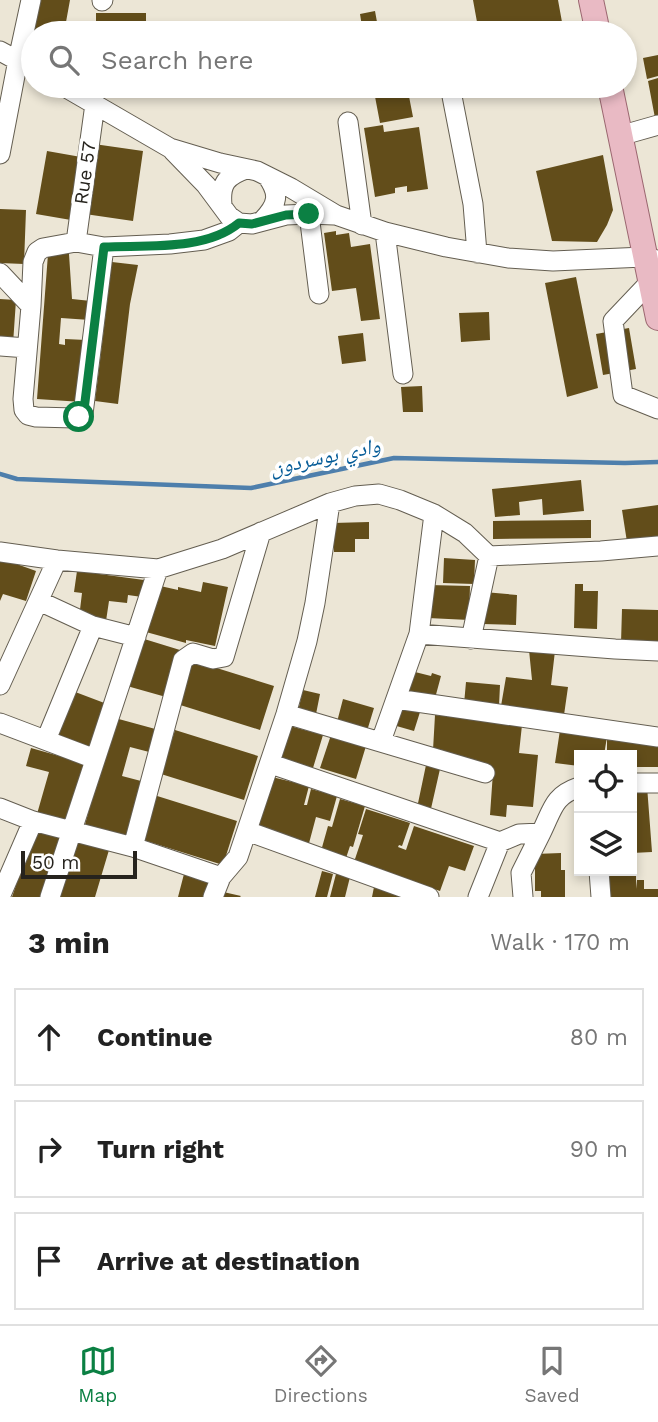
<!DOCTYPE html>
<meta charset="utf-8">
<style>
body{margin:0;font-family:"Work Sans","Noto Naskh Arabic",sans-serif;background:#f6f6f6;color:#222}
.controls{position:absolute;right:21px;bottom:21px;display:grid;overflow:hidden;border-radius:0px;box-shadow:0 4px 10px #0003}
.controls button{width:63px;height:63px;display:grid;place-items:center;padding:0;border:0;border-bottom:2px solid #e0e0e0;background:#fff;color:#222;font:35px sans-serif}
.scale{position:absolute;left:21px;bottom:18px;width:116px;box-sizing:border-box;padding-left:7px;border:4px solid #26231d;border-top:0;font-size:19px;line-height:24px;white-space:nowrap;color:#26231d;-webkit-text-stroke:5px #fff;paint-order:stroke}
.stop{position:absolute;width:21px;height:21px;margin:-16px;border:5px solid #0b8043;border-radius:50%;background:#fff}
.stop.end{background:#0b8043;border-color:#fff;box-shadow:0 2px 7px #0008}
.list{margin:0;padding:0;list-style:none}
h2{display:flex;justify-content:space-between;align-items:center;height:91px;margin:0;padding:0 28px;font-size:30px}
h2 small{font-size:23px;font-weight:400;color:#767676}
.list li{display:grid;grid-template-columns:46px 1fr auto;gap:21px;align-items:center;box-sizing:border-box;height:98px;margin:0 14px 14px;padding:0 14px;border:2px solid #e0e0e0;border-radius:0px}
.list b{display:block;font-size:26px;white-space:nowrap}
.list em{font-size:23px;font-style:normal;color:#767676}
.icon{flex:none;width:38px;height:38px;fill:none;stroke:currentColor;stroke-width:2;stroke-linecap:round;stroke-linejoin:round}
.map{position:relative;flex:none;width:658px;height:897px;overflow:hidden}
.search{position:absolute;background:#fff;box-shadow:0 4px 10px #0003;left:21px;right:21px;top:21px;height:77px;display:flex;align-items:center;gap:18px;box-sizing:border-box;padding:0 24px;border-radius:38px;color:#767676;font-size:26px}
.sheet{height:427px;background:#fff}
nav{display:flex;justify-content:space-around;align-items:center;box-sizing:border-box;height:98px;border-top:2px solid #e0e0e0;background:#fff;font-size:19px;color:#767676}
nav a{display:grid;justify-items:center;gap:4px}
nav .on{color:#0b8043}
.map>svg:first-child{display:block}
.lines{fill:none;stroke-linecap:round;stroke-linejoin:round}
.stream{stroke:#4e7fac;stroke-width:4.5}
.building{fill:#624d1a}
.minor-casing{stroke:#645e51;stroke-width:21}
.major-casing{stroke:#9b6770;stroke-width:26}
.minor{stroke:#fff;stroke-width:19}
.major{stroke:#e9bac4;stroke-width:24}
.route{stroke:#0b8043;stroke-width:9}
.labels{text-anchor:middle;dominant-baseline:central;stroke-width:7;stroke-linejoin:round;paint-order:stroke}
.street-label{font-size:19px;fill:#26231d;stroke:#fff}
.water-label{font-size:21px;font-style:italic;fill:#045b97;stroke:#fff}
</style>
<div class="map">
<svg width="658" height="897" viewBox="0 0 658 897">
<rect width="100%" height="100%" fill="#ece6d6"/>
<g class="lines">
<path class="stream" d="M0,474L17,479L251,488L394,458L625,463L658,462"/>
</g>
<path class="building" d="M41,0H70L64,33H34Z
M473,0H558L564,33H479Z
M375,11L379,33H363L360,14Z
M96,13H146V33H96Z
M658,55V76L647,79L643,58Z
M658,78V117L655,118L648,81Z
M373,86H407L413,117L380,123Z
M383,125L384,132L419,127L428,189L407,192V186L395,188V193L375,197L364,128Z
M94,144L143,151L133,221L85,214Z
M47,151L81,157L71,220L36,214Z
M603,155L613,210L607,225L597,242L552,241L536,171Z
M0,209L26,210L24,264L0,263Z
M336,231V235L349,233L351,247L370,244L380,319L361,321L356,288L332,291L324,233Z
M48,254H69L72,299L91,301L90,320L61,318L59,344L65,345V339L86,340L82,402L37,399Z
M112,262L138,265L130,304L118,404L95,401Z
M576,277L598,388L567,397L545,283Z
M0,299L16,300L13,344L0,343Z
M489,312L490,340L461,342L459,313Z
M629,328L636,369L603,375L596,334Z
M363,333L366,361L342,364L338,336Z
M422,386L423,412H403L401,387Z
M581,480L584,511L543,515L542,499L519,502L520,515L495,517L492,489Z
M658,505V539L627,542L622,510Z
M591,520V538L493,539V521Z
M369,522V539H355V552H334L333,523Z
M0,558L36,571L26,601L3,594L0,601Z
M444,558L475,560L474,584L443,583Z
M77,571L144,580L142,597L128,595L127,603L109,601L106,621L79,618L82,593L74,592Z
M203,582L228,587L215,646L186,640V643L146,632L156,585L178,590V587L201,592Z
M575,584H583V591H598L597,629L574,628Z
M429,585L470,586L469,620L428,618Z
M484,592L517,595L516,625L483,624Z
M622,609L658,610V642L621,643Z
M141,638L180,650L166,697L127,686Z
M529,650L555,651L551,685L568,687L564,715L501,706L506,677L532,680Z
M191,660L274,686L260,730L177,704Z
M411,671L431,676L432,673L441,676L434,702L405,695Z
M466,682L500,685L499,706L464,704Z
M70,690L107,704L88,752L51,738Z
M303,690L320,694L315,719L297,715Z
M343,699L374,708L367,731L337,722Z
M399,706L420,712L414,731L393,725Z
M435,715L496,721L522,725L519,753L538,755L533,807L507,805L506,817L490,815L493,772L433,750Z
M115,718L159,730L153,753L130,747L122,776L141,781L126,839L84,828Z
M290,726L323,735L313,768L280,759Z
M175,730L258,756L244,800L161,774Z
M560,730L607,737L604,755H579V766L555,763Z
M331,735L366,746L356,779L320,768Z
M607,740L658,742V767H632V755H607Z
M31,748L84,763L68,822L37,814L49,772L26,766Z
M426,765L440,769L430,813L417,808Z
M272,777L309,786L304,805H307L311,789L337,796L330,821L316,817L308,847L257,833Z
M647,786L652,852L632,853V787Z
M154,795L237,821L223,865L140,839Z
M340,799L365,806L353,847L350,846L346,858L321,851L328,826L332,827Z
M366,809L410,823L402,846L399,845L398,847L406,850L414,826L474,846L465,871L449,866L440,891L354,862L363,835L358,834Z
M35,829L64,839L45,897H12Z
M76,840L109,850L95,897H59Z
M561,853V870H565V897H541V891H535V854Z
M322,871L333,874L327,897H315Z
M636,873V889L637,880H644V889H658V897H610V874Z
M184,874L209,880L205,897H178Z
M336,874L350,877L345,897H330Z
M374,887L419,897H372Z
M219,891L241,896L240,897H218Z"/>
<g class="lines">
<defs>
<path id="minor" d="M102,1L103,0
M0,51L33,69
M63,86L170,148L220,163L257,171L291,188L336,215L385,232L446,247L508,258L553,261L644,257L657,260
M450,86L473,204L477,253
M348,122L362,225
M620,133H630L658,125
M173,151L206,185L229,216L239,223L252,224L286,215L309,214L334,215
M0,154L18,60L31,0
M222,205C220,184 226,176 246,169
M309,214L319,294
M263,220C278,204 280,194 267,176
M385,232L403,374
M76,242L95,104
M104,247L83,414L75,418L36,417L28,415L24,410L23,399L31,306L33,262L37,252L43,248L76,242L104,247L170,244L204,240L229,231L239,223
M0,273L31,306
M650,282L613,321L623,395L658,409
M0,346L27,348
M0,552L57,560L158,569L222,549L330,503L355,496L379,494L400,500L434,514L465,533L489,556L601,551L658,546
M39,601L93,626L136,637
M419,634L615,649L658,651
M471,639L489,556
M0,685L57,560
M396,699L658,737
M286,714L485,773
M0,723L95,759
M46,740L93,626
M381,741L419,634L434,514
M271,764L500,842
M632,783H658
M0,808L33,821L133,847L221,877
M247,831L429,897
M133,847L183,660L193,653L213,659L224,657L261,532
M599,871L601,897
M0,897L33,821
M50,897L158,569
M213,897L221,877L238,857L286,714L307,641L315,603L330,503
M478,897L500,842L519,834L541,833C553,809 553,796 579,787
M523,897L521,873L541,833"/>
<path id="major" d="M591,0L598,33
M610,86L658,318"/>
</defs>
<use href="#minor" class="minor-casing"/>
<use href="#major" class="major-casing"/>
<use href="#minor" class="minor"/>
<use href="#major" class="major"/>
</g>
<g class="lines">
<path class="route" d="M79,417L84,410L104,247C147,245 205,251 239,223L252,224L286,215L309,214"/>
</g>
<g class="labels">
<g class="street-label">
<text transform="translate(85 173) rotate(-82)">Rue 57</text>
</g>
<g class="water-label">
<text transform="translate(325 456) rotate(-12)">وادي بوسردون</text>
</g>
</g>
</svg>
<div class="controls">
<button><svg class="icon" aria-label="locate" viewBox="0 0 24 24"><circle cx="12" cy="12" r="6"/><path d="M12 2v4M12 18v4M2 12h4M18 12h4"/></svg></button>
<button><svg class="icon" aria-label="layers" viewBox="0 0 24 24"><path d="M12 4l9 5-9 5-9-5zM3 14l9 5 9-5"/></svg></button>
</div>
<div class="scale">50 m</div>
<div class="stop" style="left:79px;top:417px"></div>
<div class="stop end" style="left:309px;top:214px"></div>
<div class="search"><svg class="icon" aria-label="search" viewBox="0 0 24 24"><circle cx="10" cy="10" r="6"/><path d="M15 15l6 6"/></svg>Search here</div>
</div>
<section class="sheet">
<h2>3 min<small>Walk · 170 m</small></h2>
<ul class="list">
<li><svg class="icon" aria-label="ahead" viewBox="0 0 24 24"><path d="M12 20V5M6 11l6-6 6 6"/></svg><div><b>Continue</b></div><em>80 m</em></li>
<li><svg class="icon" aria-label="right" viewBox="0 0 24 24"><path d="M7 20v-9h11M14 6l5 5-5 5"/></svg><div><b>Turn right</b></div><em>90 m</em></li>
<li><svg class="icon" aria-label="arrive" viewBox="0 0 24 24"><path d="M6 21V4h12l-3 4 3 4H6"/></svg><div><b>Arrive at destination</b></div></li>
</ul>
</section>
<nav>
<a class="on"><svg class="icon" aria-label="map" viewBox="0 0 24 24"><path d="M3 6l6-2 6 2 6-2v14l-6 2-6-2-6 2zM9 4v14M15 6v14"/></svg>Map</a>
<a><svg class="icon" aria-label="directions" viewBox="0 0 24 24"><path d="M12 3l9 9-9 9-9-9zM9 14v-3h6M13 9l2 2-2 2"/></svg>Directions</a>
<a><svg class="icon" aria-label="saved" viewBox="0 0 24 24"><path d="M7 4h10v16l-5-4-5 4z"/></svg>Saved</a>
</nav>
